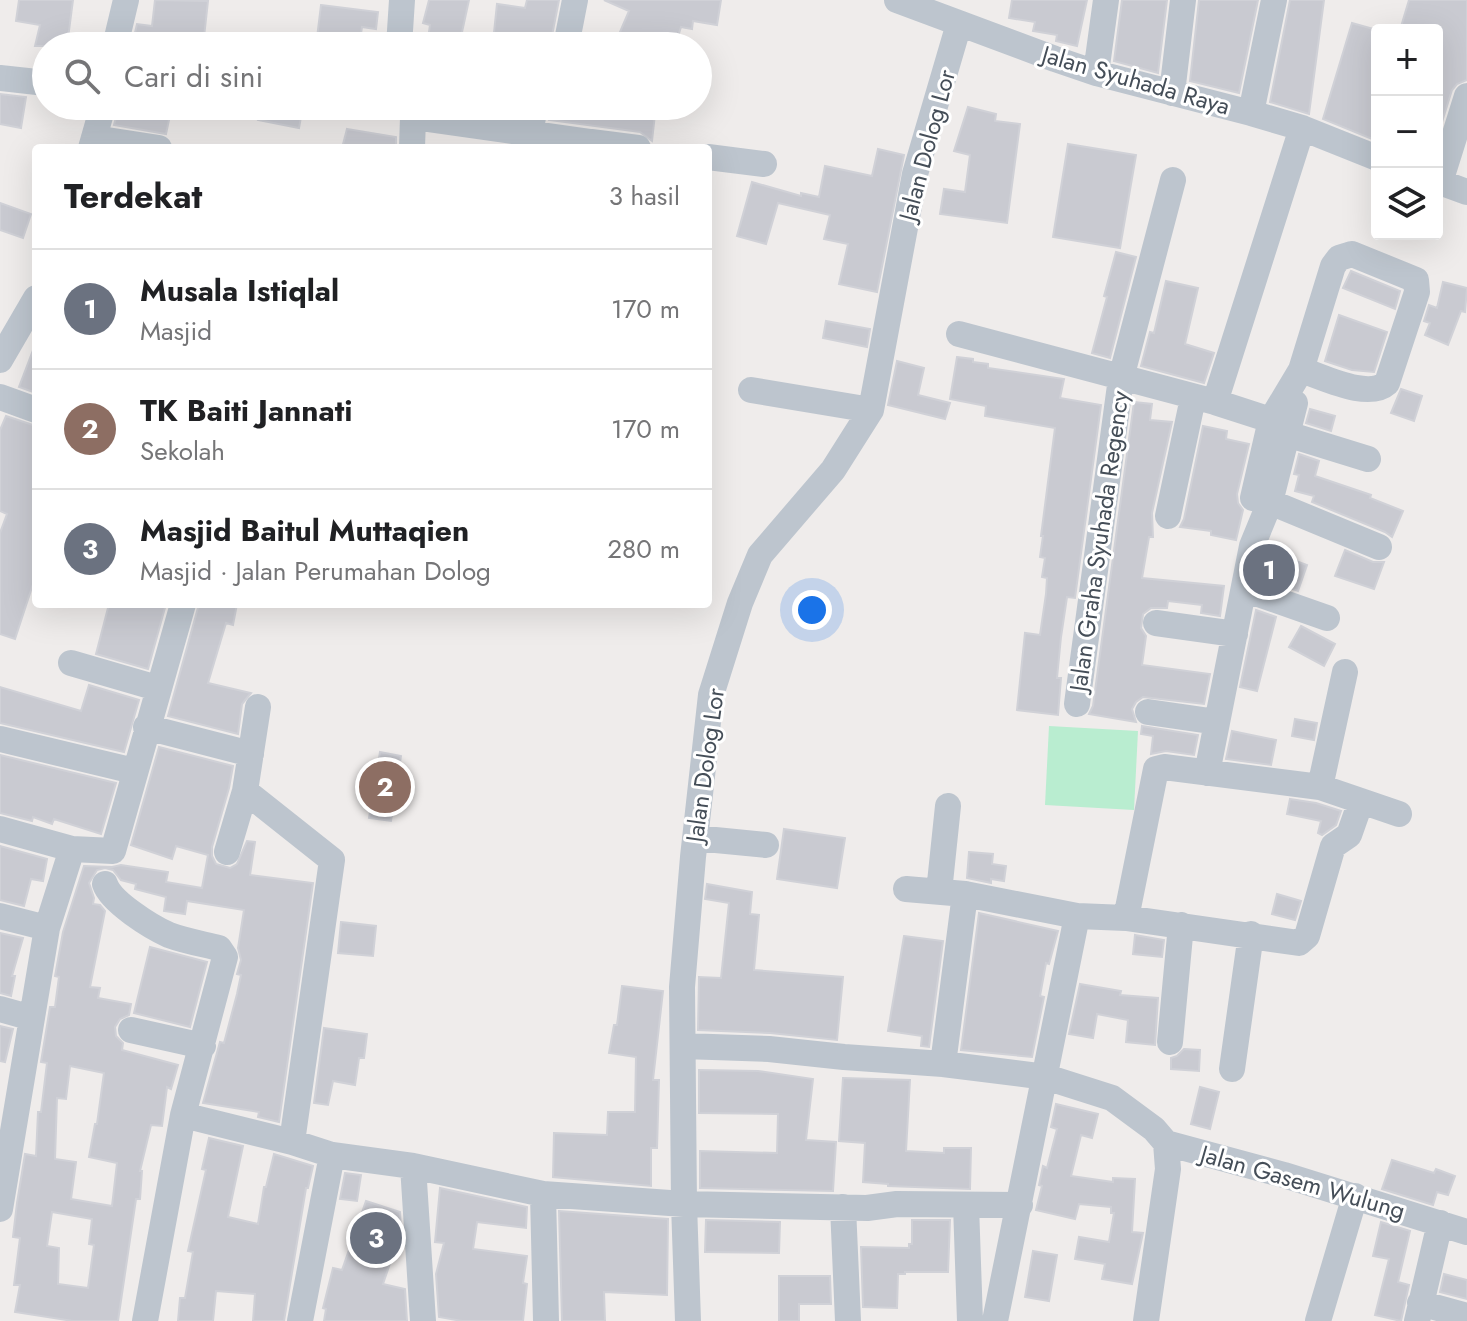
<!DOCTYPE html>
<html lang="id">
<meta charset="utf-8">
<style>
body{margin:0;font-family:Jost,sans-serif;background:#f2f2f2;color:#202124}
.controls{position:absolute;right:24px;top:24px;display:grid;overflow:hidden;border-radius:8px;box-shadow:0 8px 32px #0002}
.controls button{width:72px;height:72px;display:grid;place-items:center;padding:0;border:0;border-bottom:2px solid #e0e0e0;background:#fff;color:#202124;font:40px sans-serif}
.you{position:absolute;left:812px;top:610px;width:28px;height:28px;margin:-20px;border:6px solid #fff;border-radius:50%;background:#1a73e8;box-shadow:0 0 0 12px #1a73e833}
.badge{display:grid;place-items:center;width:52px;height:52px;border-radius:50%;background:#1d64d7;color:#fff;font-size:26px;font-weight:700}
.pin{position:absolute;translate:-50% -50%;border:4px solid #fff;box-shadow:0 2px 8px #0006}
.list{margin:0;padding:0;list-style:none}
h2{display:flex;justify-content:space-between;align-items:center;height:104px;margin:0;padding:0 32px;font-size:34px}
h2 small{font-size:26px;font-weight:400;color:#757577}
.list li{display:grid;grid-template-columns:52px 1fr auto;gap:24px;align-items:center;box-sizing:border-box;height:120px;padding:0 32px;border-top:2px solid #e0e0e0}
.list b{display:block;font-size:30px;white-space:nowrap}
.list p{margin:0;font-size:26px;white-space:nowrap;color:#757577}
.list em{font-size:26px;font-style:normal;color:#757577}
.icon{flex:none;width:44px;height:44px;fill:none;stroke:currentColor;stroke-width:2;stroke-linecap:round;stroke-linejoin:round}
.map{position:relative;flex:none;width:1467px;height:1321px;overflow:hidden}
.search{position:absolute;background:#fff;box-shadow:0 8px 32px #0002;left:32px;top:32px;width:680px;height:88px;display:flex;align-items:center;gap:20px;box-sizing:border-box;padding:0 28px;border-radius:44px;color:#757577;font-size:30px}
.panel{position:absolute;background:#fff;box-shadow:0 8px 32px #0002;left:32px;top:144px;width:680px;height:464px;border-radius:8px}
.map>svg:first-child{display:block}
.green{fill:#b9edd0}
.building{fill:#c9cad1;stroke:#d0d1d7;stroke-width:2;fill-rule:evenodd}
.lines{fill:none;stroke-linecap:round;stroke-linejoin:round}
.minor{stroke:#bdc5ce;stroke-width:26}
.labels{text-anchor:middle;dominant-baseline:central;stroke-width:6;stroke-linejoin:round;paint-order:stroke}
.street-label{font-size:24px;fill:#454e58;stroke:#fff}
</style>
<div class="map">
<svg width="1467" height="1321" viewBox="0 0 1467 1321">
<rect width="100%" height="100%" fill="#efeceb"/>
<path class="green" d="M1049,726L1138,731L1134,810L1045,805Z"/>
<path class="building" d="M19,0H73L67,46H35L40,25L16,21Z
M155,0L208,1L203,46H170L133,41L137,24L152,26Z
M429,0H469L459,46H427L430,25L423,23Z
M527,0H559L550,46L493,42L497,4L525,8Z
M604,0H721L717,25L693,21L692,29L681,27L675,46H614L629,11Z
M1012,0H1087L1077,46L1056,41L1057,35L1033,31L1035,22L1009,18Z
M1122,0H1167L1158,73L1114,61Z
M1199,0H1258L1239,93L1190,81Z
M1290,0H1324L1309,114L1270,102Z
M1409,0H1467V80L1457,84L1452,90L1437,138V30H1400Z
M321,5L378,12L376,29L362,27L360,41L353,40L352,46H316Z
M1352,23L1377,30V141L1323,119Z
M0,94L26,97L21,128L0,124Z
M119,106H172L166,134L114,125Z
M261,106H303L299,128L258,120Z
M450,106H519L517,115Z
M551,106H578L633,115V111L655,114L652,141L640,132L549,120Z
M968,107L996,114L995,121L1020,124L1007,223L940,214L944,189L965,192L970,155L954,151Z
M347,129L396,137V148H342Z
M1068,144L1136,155L1120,248L1053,237Z
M878,149L904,155L877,292L839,284L848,244L824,239L830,215L778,203L766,244L737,236L752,182L801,196V193L819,197L825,166L872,176Z
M0,203L31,214L23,238L0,230Z
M1116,252L1136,257L1110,358L1092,353L1107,297L1104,296Z
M1351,271L1400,291L1395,309L1343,288Z
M1166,281L1198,288L1185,344L1214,353L1204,383L1141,366L1150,332L1154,333Z
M1443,282L1467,288L1465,312L1461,311L1448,345L1425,335L1430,323L1424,321L1429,305L1437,308Z
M1339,315L1387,332L1374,372L1352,370L1325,361Z
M826,321L870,329L867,347L823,338Z
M35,345H36V393L19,387Z
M957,357L973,359V362L988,364V368L1064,379L1060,398L1101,405L1075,598L1067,597L1061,637L1057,678H1061L1058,715L1017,710L1025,633L1040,635L1046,594L1047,578L1042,577L1045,558L1040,557L1043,536H1041L1055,428L985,416L986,406L950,399Z
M897,361L924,368L918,395L950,403L945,419L888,405Z
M1401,389L1422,396L1414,421L1391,413Z
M1134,402L1152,404L1150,420L1172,422L1152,513L1153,537H1149L1142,578L1224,586L1220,616L1201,613L1202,605L1168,601L1167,608H1151L1143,614L1141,628L1146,636L1142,665L1210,674L1204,704L1143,697L1136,702L1132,709L1136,722L1089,714L1093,706Z
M1310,409L1335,416L1331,431L1306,423Z
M6,416L36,426V575L15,639L0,634V533L7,514L0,511V430Z
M1203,426L1227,431L1226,439L1249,444L1237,494L1238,503L1243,510L1236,540L1211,535V531L1180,527L1184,519Z
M1299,454L1319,461L1315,476L1371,495L1370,498L1403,511L1392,537L1385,532L1312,502L1314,496L1295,491L1299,475L1294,474Z
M1267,550L1307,565L1298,591L1262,578Z
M1345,550L1373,562H1384L1374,589L1335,576Z
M109,604H166L148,669L96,654Z
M199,604H237L233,625L226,623L208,683L251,693L242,704L238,734L168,716Z
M1256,610L1276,617L1257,691L1240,687Z
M1301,626L1335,644L1324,666L1289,647Z
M89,685L139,700L124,752L0,723V687L81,711Z
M1295,719L1317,723L1314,740L1292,736Z
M1142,726L1198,735L1194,755L1166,751L1151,754L1153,736L1141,734Z
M1232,731L1276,740L1271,765L1226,759Z
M159,747L233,766L229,788L212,847V856L216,864L230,868L237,864L247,841L255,842L250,875L313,883L279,1122L258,1117L259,1112L203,1103L220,1042L224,1043L237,994L241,975L237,974L241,960L238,948L244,910L187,901L185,914L164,911L166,897L135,889L136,884L121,880L113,870L105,868L97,870L89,883L94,898L93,904L100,905L105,911L90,987L100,988L98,998L131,1004L129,1015L120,1019L115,1027L116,1036L123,1043L122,1050L178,1065L171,1089L167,1087L162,1126L151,1125L140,1171H142L140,1199H136L118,1321H73L15,1312L20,1285H14L20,1238L13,1237L17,1203L25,1154L36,1156L38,1112H41L47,1063L41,1062L50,1007H55L59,977L55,976L63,932L84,866L112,867L121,865L168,872L166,882L202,888L208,855L176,846L172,859L131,845ZM70,1066L104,1073L97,1124H95L89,1157L117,1163L112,1206L71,1199L76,1162L55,1159L57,1098L66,1099ZM52,1212L92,1219L89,1244L94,1245L88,1288L58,1284L59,1248L47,1246Z
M380,752L401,756L391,821L369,818Z
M0,755L116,783L101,834L54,819L52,824L33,817L32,821L0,813Z
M1290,799L1316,803L1341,811L1336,825L1322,835L1318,833L1321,821L1287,814Z
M784,829L845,838L837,888L777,879Z
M0,846L47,859L43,881L31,879L24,906L0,900Z
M969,852L993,854L992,864L1006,866L1004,881L991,879V883L967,878Z
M707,884L752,892L750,914L759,915L754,970L843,977L837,1040L770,1033L698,1030L699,977L721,978L729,903L705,899Z
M1277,894L1301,901L1295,920L1272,914Z
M979,913L1058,931L1049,964L1046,963L1040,996L1044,997L1032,1057L961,1050Z
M341,922L376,926L373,956L338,953Z
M0,933L23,938L12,976H15L11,996L0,993Z
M1135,935L1164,940L1162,957L1133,954Z
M904,936L943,941L929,1047L921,1046L922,1036L888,1031Z
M150,947L207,962L190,1027L134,1013Z
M1080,984L1121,991L1120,995L1158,998L1155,1045L1126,1042L1128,1020L1097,1014L1093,1038L1069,1034Z
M622,986L663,991L653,1080H659L657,1148H651V1186L553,1177L554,1133L607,1135L608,1112H635L636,1057L609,1053L614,1025H617Z
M0,1026L13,1029L5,1062L0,1061Z
M324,1028L367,1034L364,1058H359L355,1085L333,1081L328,1105L314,1103Z
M1184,1049L1200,1050L1199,1071L1171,1069V1058L1177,1056Z
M699,1070L758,1071L813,1079L806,1140L836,1142L833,1191L700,1188V1151L777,1153L778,1114L699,1113Z
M843,1078L910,1080L906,1151L944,1153V1148H971L970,1189L888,1186V1184L863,1182L865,1143L839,1141Z
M1200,1087L1219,1092L1210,1129L1191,1124Z
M1056,1104L1098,1114L1092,1138L1081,1135L1071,1176L1113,1182V1178L1135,1179L1132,1232L1143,1233L1132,1284L1102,1279L1105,1264L1075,1259L1079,1237L1109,1242L1114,1213H1111V1207L1079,1204L1075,1219L1036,1210L1042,1186L1039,1185L1042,1171L1043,1166L1047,1168L1057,1129L1051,1127Z
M209,1138L243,1146L228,1217L258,1224L264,1187H266L274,1154L313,1166L308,1188H306L284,1321H253L255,1294L216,1291L213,1321H178L180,1298H185L193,1252L188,1251L206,1170L202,1169Z
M1392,1160L1434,1173L1436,1169L1455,1176L1448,1195L1437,1192L1433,1205L1382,1189Z
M345,1173L361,1175L357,1201L340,1199Z
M440,1188L527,1207L526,1228L477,1222L473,1249L527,1256L523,1283L527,1284L523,1321H462L439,1317L436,1274L444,1243L435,1242Z
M366,1201L400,1212L401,1231L383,1284L405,1289L407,1321H324L326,1309L323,1308L333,1268L342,1270Z
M559,1211L668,1219L667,1295L604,1292L605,1321H562Z
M706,1220L780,1222L779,1253L705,1252Z
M912,1220H950L948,1272H905V1274H898L897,1308L863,1307L861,1247L909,1248V1244H912Z
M1381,1222L1410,1231L1398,1282L1409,1285L1401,1321L1375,1315L1389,1259L1373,1256Z
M1033,1251L1057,1255L1049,1301L1025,1297Z
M1444,1274L1467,1280V1299L1440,1292Z
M779,1276H830L831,1304H799V1321H779Z"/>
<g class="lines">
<path class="minor" d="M897,0L1055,59L1096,73L1251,113L1302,128L1377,158
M115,46L126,0
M399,46L402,0
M566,46L575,0
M1096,73L1106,0
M0,78L46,83
M1172,93L1183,0
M410,106L413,117L412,148
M1251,113L1274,0
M413,117L591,142L589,148
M530,134L535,106
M94,138L159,148
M591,142L638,148
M91,148L103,106
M708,157L764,164
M1437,181L1467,192
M1440,182L1467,96
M959,334L1215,402L1271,420L1301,370L1333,266L1339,258L1352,254L1416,280L1417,292L1387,383C1368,400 1324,377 1301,370
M0,360L36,298
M751,390L871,410
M0,397L36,410
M1215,402L1302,128
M1287,434L1368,459
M1253,498L1271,420
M1270,502L1379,547
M1168,516L1193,398
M1244,589L1327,618
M1156,623L1235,634
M71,663L157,688
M1077,704L1121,378L1173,180
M1148,712L1217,722
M146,727L251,754
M0,739L134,771
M1207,773L1252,546L1270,502L1295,403
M1320,787L1345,672
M245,791L332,860L292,1142
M0,829L72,849L113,851L183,604
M695,838L766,845
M227,852L245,791L258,707
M105,884C111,902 151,927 169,935C185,941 203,944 219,948L225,957L183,1115L145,1321
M906,889L965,894L1077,916L1126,918L1299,943L1307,936L1333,846L1349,835L1361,801
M939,892L948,806
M0,916L47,928
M1126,918L1156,769L1164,767L1320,787L1399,814
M0,1009L32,1018
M131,1030L203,1046
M1170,1042L1181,925
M683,1046L769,1049L844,1057L943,1064L1046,1077L1112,1098L1154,1129L1166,1143L1168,1169L1146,1321
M943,1064L965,894
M1232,1069L1251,934
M183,1115L292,1142L332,1155L413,1166L543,1194L684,1204L867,1208L897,1204L1020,1205
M1166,1143L1284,1175L1467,1232
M413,1166L423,1321
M543,1194L546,1321
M966,1205L970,1321
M843,1207L848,1321
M0,1209L47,928L72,849
M1420,1303L1467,1316
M300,1321L332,1155
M688,1321L684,1204L682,987L693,857L711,695L740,603L760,555L833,470L871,410L915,174L959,24
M995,1321L1077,916
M1318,1321L1355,1196
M1417,1321L1440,1223"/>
</g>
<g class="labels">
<g class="street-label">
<text transform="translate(1136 80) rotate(16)">Jalan Syuhada Raya</text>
<text transform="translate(927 145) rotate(-75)">Jalan Dolog Lor</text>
<text transform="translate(1099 541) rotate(-82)">Jalan Graha Syuhada Regency</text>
<text transform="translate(705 765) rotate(-82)">Jalan Dolog Lor</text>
<text transform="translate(1303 1182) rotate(16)">Jalan Gasem Wulung</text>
</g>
</g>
</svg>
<div class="controls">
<button>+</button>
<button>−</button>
<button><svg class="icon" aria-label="layers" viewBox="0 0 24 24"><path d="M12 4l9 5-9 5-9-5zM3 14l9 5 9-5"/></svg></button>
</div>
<div class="you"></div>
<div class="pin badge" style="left:1269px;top:570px;background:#6b7280">1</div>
<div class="pin badge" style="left:385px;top:787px;background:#8d6e63">2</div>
<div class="pin badge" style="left:376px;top:1238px;background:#6b7280">3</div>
<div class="search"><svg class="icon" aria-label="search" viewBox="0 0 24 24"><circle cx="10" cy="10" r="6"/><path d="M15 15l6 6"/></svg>Cari di sini</div>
<section class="panel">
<h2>Terdekat<small>3 hasil</small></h2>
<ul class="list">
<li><span class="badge" style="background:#6b7280">1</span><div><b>Musala Istiqlal</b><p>Masjid</p></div><em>170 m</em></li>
<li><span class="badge" style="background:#8d6e63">2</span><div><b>TK Baiti Jannati</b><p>Sekolah</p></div><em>170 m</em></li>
<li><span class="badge" style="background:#6b7280">3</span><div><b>Masjid Baitul Muttaqien</b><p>Masjid · Jalan Perumahan Dolog</p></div><em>280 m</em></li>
</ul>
</section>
</div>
